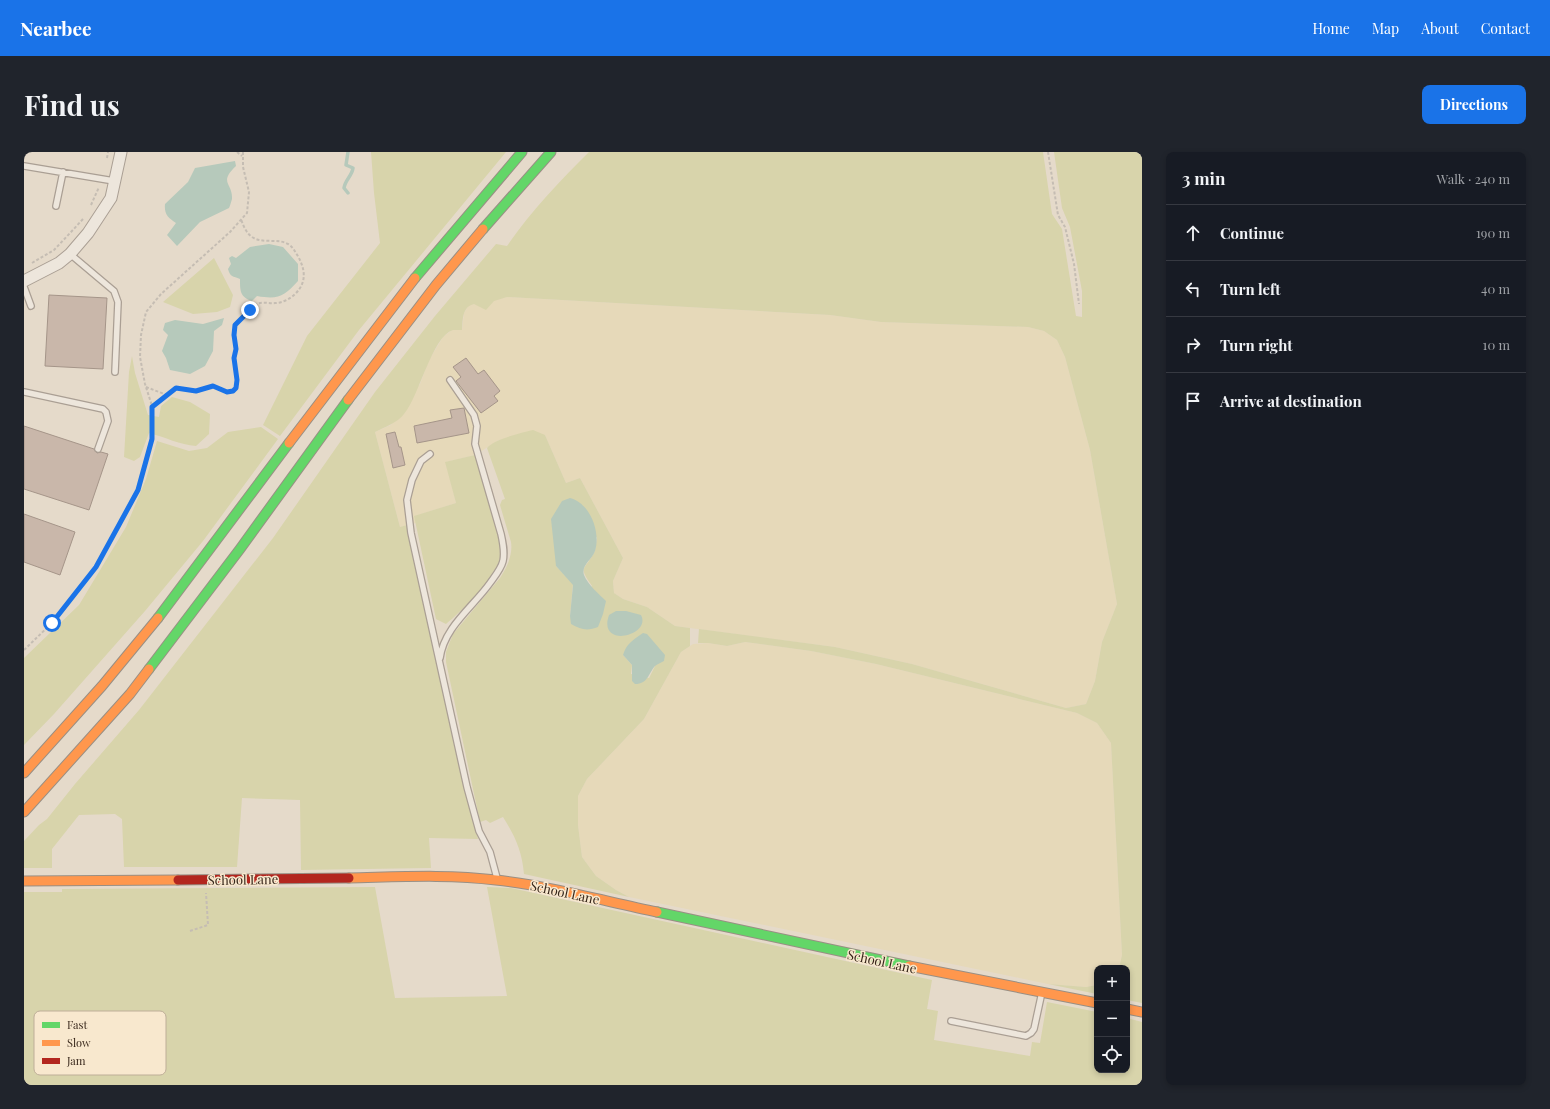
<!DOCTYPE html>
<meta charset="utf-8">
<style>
body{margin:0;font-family:"Playfair Display",serif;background:#20242c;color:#f1f3f6}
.controls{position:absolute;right:12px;bottom:12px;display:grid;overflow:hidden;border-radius:8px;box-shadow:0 2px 6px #0003}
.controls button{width:36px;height:36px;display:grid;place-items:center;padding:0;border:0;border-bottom:1px solid #363941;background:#171b24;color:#f1f3f6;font:20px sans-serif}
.stop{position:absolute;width:12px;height:12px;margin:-9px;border:3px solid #1a73e8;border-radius:50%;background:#fff}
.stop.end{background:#1a73e8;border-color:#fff;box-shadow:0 1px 4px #0008}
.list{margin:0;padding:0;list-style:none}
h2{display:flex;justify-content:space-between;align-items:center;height:52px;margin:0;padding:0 16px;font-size:17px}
h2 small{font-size:13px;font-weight:400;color:#9ea1a6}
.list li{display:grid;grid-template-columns:26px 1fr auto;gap:12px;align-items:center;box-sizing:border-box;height:56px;padding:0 16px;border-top:1px solid #363941}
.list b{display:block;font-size:15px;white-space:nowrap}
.list em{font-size:13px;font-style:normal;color:#9ea1a6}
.icon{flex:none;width:22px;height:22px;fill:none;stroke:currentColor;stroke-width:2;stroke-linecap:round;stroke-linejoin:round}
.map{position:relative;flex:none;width:1118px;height:933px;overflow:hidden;border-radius:8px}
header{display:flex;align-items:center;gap:24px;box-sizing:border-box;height:56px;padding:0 20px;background:#1a73e8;color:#fff}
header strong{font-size:19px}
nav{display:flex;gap:22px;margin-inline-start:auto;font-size:14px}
.intro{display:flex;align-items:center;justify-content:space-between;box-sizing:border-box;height:96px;padding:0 24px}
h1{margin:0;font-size:28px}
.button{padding:10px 18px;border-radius:8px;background:#1a73e8;color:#fff;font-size:14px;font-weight:700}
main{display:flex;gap:24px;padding:0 24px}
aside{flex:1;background:#171b24;border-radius:8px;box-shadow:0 2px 6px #0003}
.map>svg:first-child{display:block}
.farmland{fill:#e6d9b9}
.green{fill:#d8d4ab;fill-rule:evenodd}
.water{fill:#b6c9bb}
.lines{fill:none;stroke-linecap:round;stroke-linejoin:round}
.stream{stroke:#b6c9bb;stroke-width:3.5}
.building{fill:#c9b7aa;stroke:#a59589}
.lane-casing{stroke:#aa9f94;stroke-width:8}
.street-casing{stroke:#aa9f94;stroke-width:13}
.fast-casing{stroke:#998f84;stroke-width:11}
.slow-casing{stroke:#998f84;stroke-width:11}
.jam-casing{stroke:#998f84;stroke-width:11}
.path{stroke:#c5bdb3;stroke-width:2;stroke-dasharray:3 2;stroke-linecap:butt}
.lane{stroke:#ede6dc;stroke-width:5.5}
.street{stroke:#ede6dc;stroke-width:11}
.fast{stroke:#63d668;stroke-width:9}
.slow{stroke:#ff974d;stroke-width:9}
.jam{stroke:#b3261e;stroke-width:9}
.route{stroke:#1a73e8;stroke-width:5}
.labels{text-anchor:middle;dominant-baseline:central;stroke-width:3;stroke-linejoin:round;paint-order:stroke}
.street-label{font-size:13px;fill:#38271b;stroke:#f8e8ce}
.key{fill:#f8e8ce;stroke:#beae98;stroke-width:1}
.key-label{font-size:11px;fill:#38271b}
</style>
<header>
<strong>Nearbee</strong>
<nav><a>Home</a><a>Map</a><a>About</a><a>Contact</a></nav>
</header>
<div class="intro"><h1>Find us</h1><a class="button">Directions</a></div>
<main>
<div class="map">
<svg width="1118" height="933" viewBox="0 0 1118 933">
<rect width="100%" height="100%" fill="#e5daca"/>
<path class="farmland" d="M483,145L806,163L857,170L1004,175L1020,179L1033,188L1041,205L1066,298L1093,452L1078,490L1071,529L1062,552L1042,556L888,512L811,495L651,474L623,455L599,447L590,441L589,429L599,406L556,326L542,331L521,283L475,288L451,303L422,310L432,351L391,364L392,371L376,375L351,280L367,273L396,232L405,208L419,185L428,178H438L440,161L445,153Z
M721,490L787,499L852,512L1053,561L1073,571L1087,591L1098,803L1095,816H1073V833L1062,835L1024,832L605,745L592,738L572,724L558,705L554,673V644L563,627L620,567L657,500L669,492L684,491L703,494Z"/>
<path class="green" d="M347,0H482L335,178L256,284L239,273L283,184L356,91L350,41Z
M565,0H1019L1028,62L1038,77L1052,164L1058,165V139L1046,75L1038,56L1030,0H1118V851L1103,848V816H1095L1098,803L1087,591L1073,571L1053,561L852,512L787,499L721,490L703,494L684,491H674L675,477L811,495L888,512L1042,556L1062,552L1071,529L1078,490L1093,452L1066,298L1041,205L1033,188L1020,179L1004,175L857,170L806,163L483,145L470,149L462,158L450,152C438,155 439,167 438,178C435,178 432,178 429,178C408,184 395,245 380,262C373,271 361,275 351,280L376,375L383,373L454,687L405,686L407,716L277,718L276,648L218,646L213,715H100L98,667L91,662L55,663L28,697V716H0V689L15,673L23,667L51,632L115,558L249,386L351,240L411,164L472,92L483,94C507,59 535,30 565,0Z
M190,106L209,143L206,155L193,160L169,162L139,150Z
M108,204L111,221L124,263L135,265L137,254L148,245L166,250L186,262L185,282L172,294C156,293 141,285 125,281L116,305L110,309L100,305L105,220Z
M237,275L254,287L179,389L121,459L30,562L0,593V506L55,453L102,375L122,327L133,289L165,299L183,296L204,280Z
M509,278L521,283L542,331L556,326L599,406L589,429L590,441L599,447L623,455L651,474L666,476V494L657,500L620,567L563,627L554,644V673L558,705L572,724L592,738L605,745L500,722C498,699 491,684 479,665L466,671L462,668L456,670L422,510V500L429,482L476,426C483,415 489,403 487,390L476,353L478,348L481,347L463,296C470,287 497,281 509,278ZM573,385C572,390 572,397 570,401C560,419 554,414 568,434L546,464L549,432L532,414ZM599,503L631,514L625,526L607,522L608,513Z
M451,303L477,391C477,397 477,404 475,410C468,429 438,459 422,472L412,467L390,364L432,351L421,310Z
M351,735L371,846L483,844L463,735L487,736L908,828L903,857L914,859L910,888L1006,904L1008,890L1016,891L1023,850L1073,860V918H1103V866L1118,870V933H0V740H38V737Z
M1024,832L1062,835L1073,833V842Z"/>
<path class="water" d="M211,9L212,14C194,31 209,31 208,47C207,50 206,54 205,56L176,70L153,94L143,83L152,71C144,66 140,62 141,52L164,30L171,16Z
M245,92L259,95L274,112V129C260,144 255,148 233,144L228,149C216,145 216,139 216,127C209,124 206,125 204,117L207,112L205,106L208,104L212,106L226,95Z
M200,166L198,173L190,179L189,199L181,214L166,222L146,218L142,206L138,199L144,183L139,178L141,171L151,168L179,172Z
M546,346C566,351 577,380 571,399C568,408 557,413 560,423C564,433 575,442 582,449L579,462L574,475C564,479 557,478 547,472L546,464L549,433L532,414L527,367L538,349Z
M592,459H602L617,463C628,484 573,497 585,463Z
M619,481L623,482L641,503L640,509C637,511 633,512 631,514C624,522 624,532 611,532L608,529V513L599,503C602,492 610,487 619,481Z"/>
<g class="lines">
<path class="stream" d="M324,0L322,13L329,16C328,24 321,28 320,36L324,41"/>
</g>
<path class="building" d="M25,143L83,146L79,217L21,214Z
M442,206L454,222L460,218L476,239L470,244L474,249L457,261L432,229L437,225L429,215Z
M440,256L445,281L393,291L390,274L428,266L426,258Z
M0,274L70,297L73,301L77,300L84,302L65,358L0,337Z
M371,280L375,295H377L381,313L369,316L362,282Z
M0,362L51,380L36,423L0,410Z"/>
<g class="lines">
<defs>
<path id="lane" d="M0,14L90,29
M32,54L39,20
M46,102L90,139L94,150L91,220
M0,135L7,154
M0,240L79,257L82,260L84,269L74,297
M406,302L397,309L388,328L383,348L387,381L443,635L455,679L466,700L473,726
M416,506C420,475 449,455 466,431C471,424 477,417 479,409C481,400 479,391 477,382L451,292L453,274L450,263L426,228
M927,869L1002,884L1007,881L1010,877L1018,840"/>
<path id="street" d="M0,129L35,111L46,102L64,81L87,46L97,0"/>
<path id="fast" d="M459,77L527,0
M391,126L498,0
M134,466L265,291
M125,517L216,397L324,248
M633,760L885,814"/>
<path id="slow" d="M324,248L412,133L459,77
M265,291L391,126
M0,621L78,534L134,466
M0,660L106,542L125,517
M325,726C374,725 423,722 472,728C526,734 580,749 633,760
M0,729L154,728
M885,814L1073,851
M1103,857L1118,860"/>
<path id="jam" d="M154,728L325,726"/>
</defs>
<use href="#lane" class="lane-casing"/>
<use href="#street" class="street-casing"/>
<use href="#fast" class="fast-casing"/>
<use href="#slow" class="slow-casing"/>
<use href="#jam" class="jam-casing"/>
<path class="path" d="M213,0L218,4
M1024,0L1034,63L1041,75L1050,112L1055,152
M83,6L84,0
M67,53L75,35
M8,111L30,98L47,80L59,67
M122,235L143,243
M128,255L152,236L171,239L189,234L203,240L209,239C218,230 210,217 210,205C211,202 212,199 212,196C212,188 210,181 211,173C219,167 224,157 233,152C239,149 245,152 251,151C258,151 266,147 271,142C284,130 281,115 272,101C270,98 268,94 264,92C254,86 238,92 228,85C222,81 219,73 217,67
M0,498L28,471L72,415L113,338L127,287L129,257L121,232L116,205L117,183L122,160L137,142L206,80L223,61L225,40L219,15V0
M166,779L184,773L182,741"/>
<use href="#lane" class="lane"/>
<use href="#street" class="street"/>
<use href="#fast" class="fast"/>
<use href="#slow" class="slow"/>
<use href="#jam" class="jam"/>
</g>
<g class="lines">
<path class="route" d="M28,471L72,415L114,338L128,287V255L152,236L172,239L189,234L203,240L209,239L212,236L213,228L210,206L212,197L210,183L211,173L226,158"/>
</g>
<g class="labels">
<g class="street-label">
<text transform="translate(219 727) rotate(-1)">School Lane</text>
<text transform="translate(541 740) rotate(12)">School Lane</text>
<text transform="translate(858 809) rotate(12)">School Lane</text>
</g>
</g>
<rect x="10" y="859" width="132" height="64" rx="6" class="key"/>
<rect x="18" y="870" width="18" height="6" fill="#63d668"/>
<rect x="18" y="888" width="18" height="6" fill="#ff974d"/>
<rect x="18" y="906" width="18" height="6" fill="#b3261e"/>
<g class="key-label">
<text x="43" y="877">Fast</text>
<text x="43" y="895">Slow</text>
<text x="43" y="913">Jam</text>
</g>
</svg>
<div class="controls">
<button>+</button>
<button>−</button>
<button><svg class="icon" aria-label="locate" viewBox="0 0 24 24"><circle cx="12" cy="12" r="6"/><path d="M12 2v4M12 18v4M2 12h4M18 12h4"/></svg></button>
</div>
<div class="stop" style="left:28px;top:471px"></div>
<div class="stop end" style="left:226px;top:158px"></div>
</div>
<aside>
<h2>3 min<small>Walk · 240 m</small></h2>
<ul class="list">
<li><svg class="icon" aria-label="ahead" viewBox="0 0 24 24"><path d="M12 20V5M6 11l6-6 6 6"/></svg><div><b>Continue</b></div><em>190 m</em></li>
<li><svg class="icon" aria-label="left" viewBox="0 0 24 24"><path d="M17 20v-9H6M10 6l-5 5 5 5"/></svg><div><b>Turn left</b></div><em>40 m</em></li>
<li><svg class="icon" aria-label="right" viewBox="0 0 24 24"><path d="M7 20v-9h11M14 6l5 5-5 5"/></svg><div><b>Turn right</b></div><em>10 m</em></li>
<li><svg class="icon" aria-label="arrive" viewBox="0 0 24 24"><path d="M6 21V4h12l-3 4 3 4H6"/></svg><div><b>Arrive at destination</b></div></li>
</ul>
</aside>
</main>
